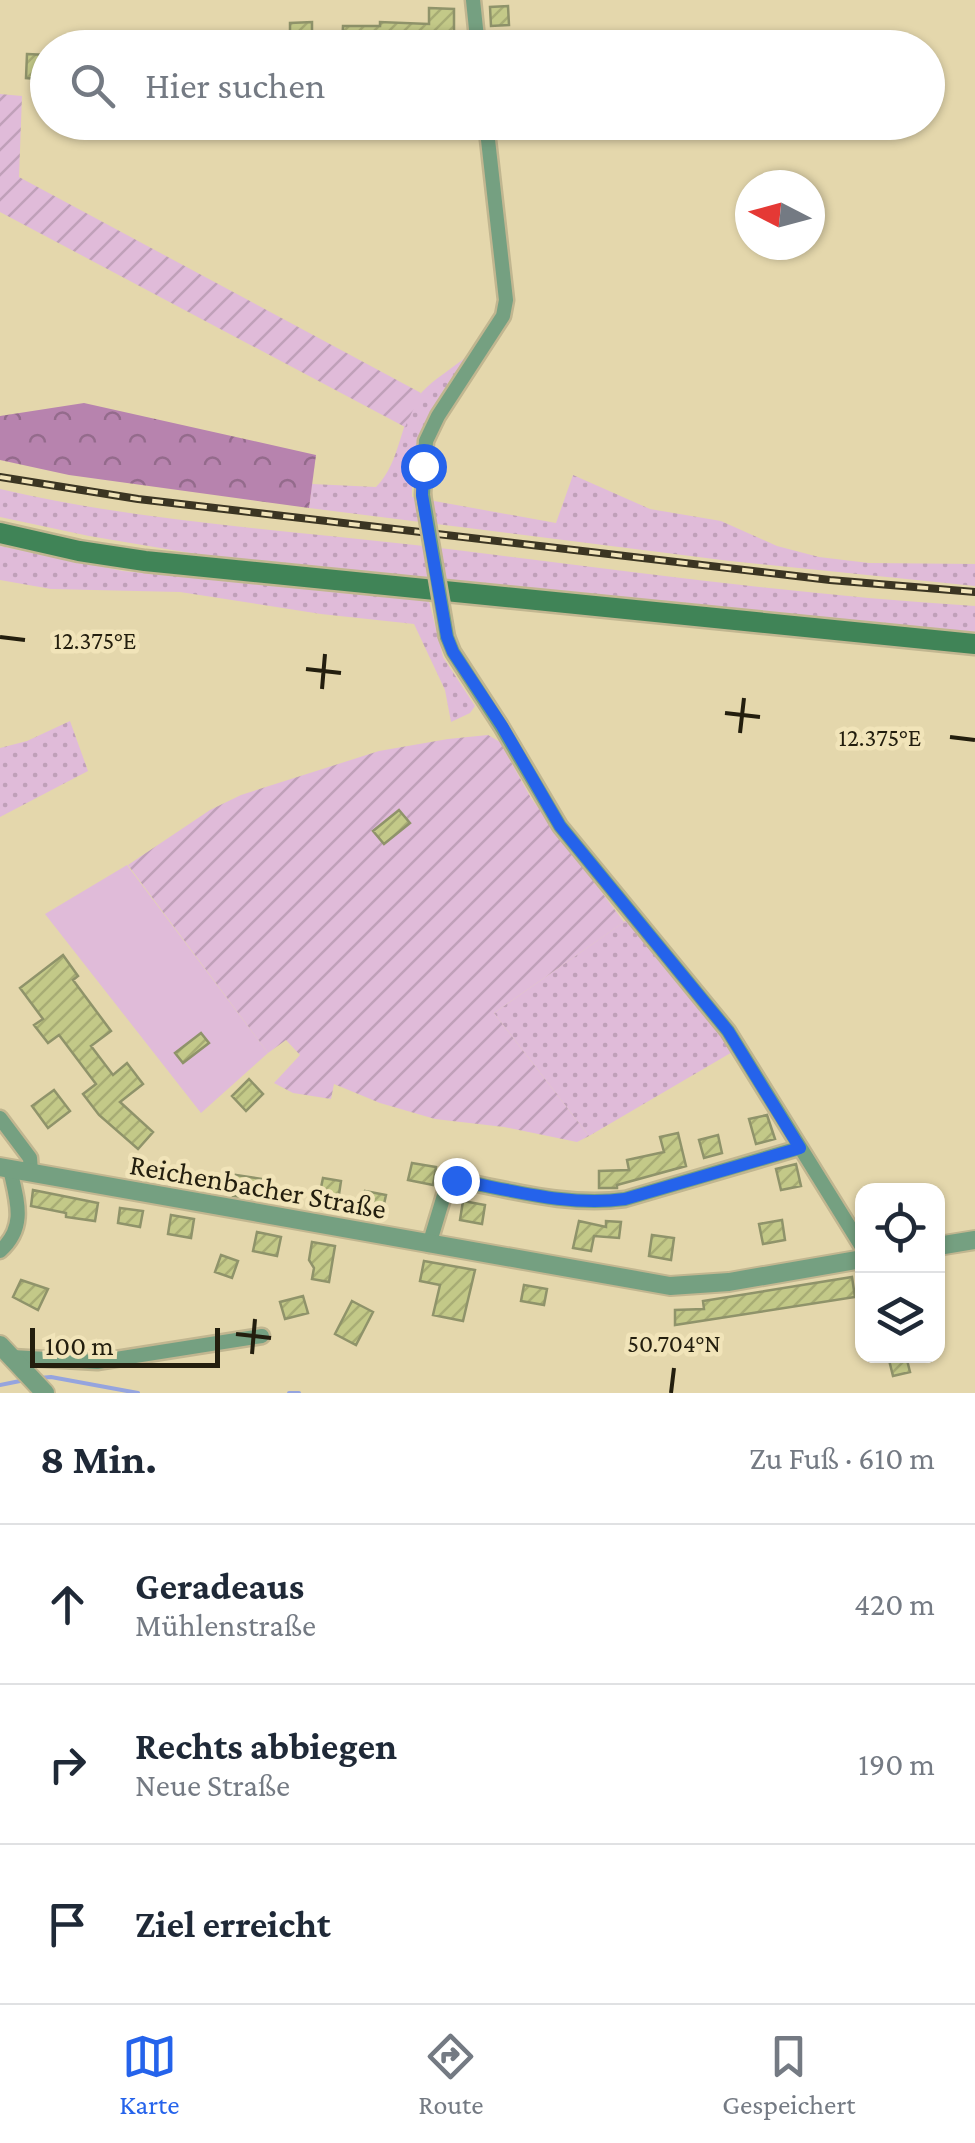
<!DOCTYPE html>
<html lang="de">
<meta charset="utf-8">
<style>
body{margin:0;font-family:"Crimson Pro",serif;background:#f6f6f7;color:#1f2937}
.controls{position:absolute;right:30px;bottom:30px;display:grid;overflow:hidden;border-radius:20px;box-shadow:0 2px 8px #0004}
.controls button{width:90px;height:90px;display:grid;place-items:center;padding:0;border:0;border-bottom:2px solid #e0e1e3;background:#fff;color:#1f2937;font:50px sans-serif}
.compass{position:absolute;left:735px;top:170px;width:90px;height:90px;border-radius:50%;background:#fff;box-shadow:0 2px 8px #0004;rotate:276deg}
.scale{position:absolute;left:30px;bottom:25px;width:190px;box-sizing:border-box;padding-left:10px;border:5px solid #231e0e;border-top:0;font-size:28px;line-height:35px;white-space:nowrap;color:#231e0e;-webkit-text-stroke:8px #f1e4b9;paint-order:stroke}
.stop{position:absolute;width:30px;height:30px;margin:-22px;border:8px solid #2563eb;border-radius:50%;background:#fff}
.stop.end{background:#2563eb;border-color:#fff;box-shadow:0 2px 10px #0008}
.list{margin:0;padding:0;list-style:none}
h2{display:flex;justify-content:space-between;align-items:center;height:130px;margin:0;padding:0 40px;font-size:42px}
h2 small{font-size:32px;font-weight:400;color:#747a83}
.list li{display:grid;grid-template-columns:65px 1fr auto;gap:30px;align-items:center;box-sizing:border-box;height:160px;padding:0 40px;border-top:2px solid #e0e1e3}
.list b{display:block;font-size:38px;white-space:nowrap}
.list p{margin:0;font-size:32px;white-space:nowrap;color:#747a83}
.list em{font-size:32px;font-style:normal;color:#747a83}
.icon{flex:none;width:55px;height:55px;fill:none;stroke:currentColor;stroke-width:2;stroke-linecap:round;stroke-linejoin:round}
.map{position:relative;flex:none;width:975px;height:1393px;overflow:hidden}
.search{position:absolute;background:#fff;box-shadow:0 2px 8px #0004;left:30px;right:30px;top:30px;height:110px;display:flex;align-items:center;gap:25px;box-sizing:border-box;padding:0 35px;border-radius:55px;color:#747a83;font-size:38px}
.sheet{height:610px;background:#fff}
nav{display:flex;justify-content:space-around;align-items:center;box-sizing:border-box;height:140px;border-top:2px solid #e0e1e3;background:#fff;font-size:28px;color:#747a83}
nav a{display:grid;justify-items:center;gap:5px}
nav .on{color:#2563eb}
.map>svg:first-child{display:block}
.grass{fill:url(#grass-dots)}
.forest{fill:url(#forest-crowns)}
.garden{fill:url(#garden-furrows)}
.pitch{fill:#e0bbd9}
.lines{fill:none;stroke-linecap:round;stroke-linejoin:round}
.stream{stroke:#95a4de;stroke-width:4}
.building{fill:url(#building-hatch);stroke:#8f936a;stroke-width:2.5}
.minor-casing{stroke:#c1b690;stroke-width:19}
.tertiary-casing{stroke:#c1b690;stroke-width:22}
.secondary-casing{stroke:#c1b690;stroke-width:25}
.minor{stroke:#75a081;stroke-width:14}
.tertiary{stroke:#75a081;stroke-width:18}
.secondary{stroke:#408457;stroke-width:20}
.rail-casing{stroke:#3b3522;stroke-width:8}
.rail{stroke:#f1e4b9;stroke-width:4;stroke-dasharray:11;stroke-linecap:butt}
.minor-bridge-casing{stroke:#c1b690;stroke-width:19;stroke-linecap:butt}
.minor-bridge{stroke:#75a081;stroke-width:14}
.route{stroke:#2563eb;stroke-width:12}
.ticks{fill:none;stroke:#231e0e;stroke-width:4}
.labels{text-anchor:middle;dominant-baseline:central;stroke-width:9;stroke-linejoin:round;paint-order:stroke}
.street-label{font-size:30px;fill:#231e0e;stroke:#f1e4b9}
.ticks-label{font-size:25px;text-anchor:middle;fill:#231e0e;stroke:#f1e4b9;stroke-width:9;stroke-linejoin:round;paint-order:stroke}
</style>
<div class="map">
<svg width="975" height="1393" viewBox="0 0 975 1393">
<defs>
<pattern id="grass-dots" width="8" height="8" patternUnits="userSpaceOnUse" patternTransform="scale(2.5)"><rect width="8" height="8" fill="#e0bbd9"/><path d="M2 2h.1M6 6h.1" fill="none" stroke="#c0a0b9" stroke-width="1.8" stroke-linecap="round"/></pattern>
<pattern id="forest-crowns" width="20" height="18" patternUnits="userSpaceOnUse" patternTransform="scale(2.5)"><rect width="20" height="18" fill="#b783ae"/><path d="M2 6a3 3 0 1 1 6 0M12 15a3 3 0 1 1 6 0" fill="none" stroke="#946b8c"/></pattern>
<pattern id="garden-furrows" width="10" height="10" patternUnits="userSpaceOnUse" patternTransform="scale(2.5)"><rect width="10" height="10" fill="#e0bbd9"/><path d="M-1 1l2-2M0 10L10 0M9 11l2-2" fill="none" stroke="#c0a0b9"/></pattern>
<pattern id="building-hatch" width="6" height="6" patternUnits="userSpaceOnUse" patternTransform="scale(2.5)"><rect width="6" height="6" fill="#c3c988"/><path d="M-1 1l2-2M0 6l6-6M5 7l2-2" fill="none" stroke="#a7ac74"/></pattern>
</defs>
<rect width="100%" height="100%" fill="#e4d7ac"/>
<path class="grass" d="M467,356C434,402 411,439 412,497L556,523L573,475L650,509L721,521L777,546L819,557L869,563L975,564V586L730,561L309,508L312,484L376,487C402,461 399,419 422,392C434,379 453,368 467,356Z
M0,489C136,521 277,529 415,545C601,567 788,595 975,606V633L208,556L89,536L0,517Z
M0,546L123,571L429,601L443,657L475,706L470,713L451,722L445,690L414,624L321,614L180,592L51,589L0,580Z
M70,721L88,771L0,817V748L27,741Z
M638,912L734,1051L589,1136L494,1013Z"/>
<path class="forest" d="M84,403L316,455L309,508L69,475L0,460V416Z"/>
<path class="garden" d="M0,94L22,96L19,177L421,393L405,427L0,212Z
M488,735L500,742L531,798L624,922L494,1013L589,1136L577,1142L504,1127L435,1119L380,1103L334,1084L331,1099L293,1093L274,1083L300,1055L286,1040L268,1053L128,865L210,810L241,795L379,751L448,739Z"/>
<path class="pitch" d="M127,865L268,1053L201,1113L45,914Z"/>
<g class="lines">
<path class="stream" d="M39,1378L51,1377L138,1393
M0,1385L25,1380
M289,1393H299"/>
</g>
<path class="building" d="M508,6L509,25L491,26L490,7Z
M429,8L454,9V42L392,44V37L363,36V46H342L343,26H380V22L429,24Z
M312,22V42H290V23Z
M27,54L48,55V80L26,78Z
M399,810L410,823L384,844L373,831Z
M63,955L78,976L73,980L111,1031L91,1046L113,1075L127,1063L143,1084L120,1102L153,1132L138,1149L99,1115L83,1094L96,1084L59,1035L48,1043L34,1025L43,1019L20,988Z
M201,1033L209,1043L183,1063L175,1053Z
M249,1079L263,1094L246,1111L232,1096Z
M54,1090L70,1111L48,1128L32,1106Z
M767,1115L775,1139L756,1144L749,1119Z
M678,1133L686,1166L617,1185V1188H599V1171L629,1170L627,1160L664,1152L660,1137Z
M718,1135L722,1153L704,1158L699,1140Z
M412,1163L436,1167L433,1185L408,1180Z
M796,1164L801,1186L781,1190L776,1169Z
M236,1175L262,1179L260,1199L233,1196Z
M323,1178L341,1181L338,1201L319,1197Z
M33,1190L98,1203L95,1221L66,1217V1213L31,1206Z
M365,1191L386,1195L382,1213L362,1208Z
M463,1201L485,1205L482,1224L460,1220Z
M120,1208L143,1211L140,1227L118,1223Z
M171,1215L194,1219L191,1238L168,1234Z
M782,1220L785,1240L763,1244L759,1224Z
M579,1221L606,1227V1221L621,1222L619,1238L594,1236L591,1251L573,1248Z
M257,1232L281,1237L277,1256L253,1251Z
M652,1235L674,1238L671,1260L649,1256Z
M312,1242L335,1246L329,1282L312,1279L314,1268L309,1260Z
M221,1255L238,1261L232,1278L215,1272Z
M424,1261L475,1270L463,1321L433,1315L440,1285L420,1281Z
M852,1277L855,1297L675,1325V1310L704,1309L703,1301Z
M21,1280L48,1289L38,1310L13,1297Z
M524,1285L547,1289L544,1305L521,1301Z
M303,1296L308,1313L285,1319L280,1302Z
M352,1301L373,1312L356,1345L335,1334Z
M888,1356H906L910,1372L893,1376Z"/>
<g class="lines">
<defs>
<path id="minor" d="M473,0L478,48
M423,495L426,441L438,416L503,316L506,300L486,122
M447,637L453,652L501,726L560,826L728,1031L862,1247
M0,1118L30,1158L31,1172
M429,1245L448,1182L456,1180C511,1190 569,1207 625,1199L799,1148
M0,1251C27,1227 17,1201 10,1169
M12,1357L97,1362L262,1336"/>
<path id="tertiary" d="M0,1167L670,1286L729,1282L862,1259
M938,1246L975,1240
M0,1345L45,1393"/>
<path id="secondary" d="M0,533L79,551L145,561L975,644"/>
</defs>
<use href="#minor" class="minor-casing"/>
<use href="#tertiary" class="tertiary-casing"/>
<use href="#secondary" class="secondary-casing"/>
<use href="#minor" class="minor"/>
<use href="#tertiary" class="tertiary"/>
<use href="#secondary" class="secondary"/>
<defs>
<path id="rail" d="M0,477L138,499L830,580L975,592"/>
</defs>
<use href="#rail" class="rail-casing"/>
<use href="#rail" class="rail"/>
<defs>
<path id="minor-bridge" d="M423,495L447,637"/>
</defs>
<use href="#minor-bridge" class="minor-bridge-casing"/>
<use href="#minor-bridge" class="minor-bridge"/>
</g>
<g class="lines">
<path class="route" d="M423,466L422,495L447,637L453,652L502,726L560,826L728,1031L800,1148L625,1199C569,1207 511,1190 456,1180"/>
</g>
<path class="ticks" d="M0,637L25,640M306,669L341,673M322,689L325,654M725,713L760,717M740,733L744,698M950,737L975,740M236,1334L271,1338M252,1354L255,1319M671,1393L674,1368"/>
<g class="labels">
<g class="street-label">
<text transform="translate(258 1186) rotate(10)">Reichenbacher Straße</text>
</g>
</g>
<g class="ticks-label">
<text x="95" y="649">12.375°E</text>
<text x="880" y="746">12.375°E</text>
<text x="674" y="1352">50.704°N</text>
</g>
</svg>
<div class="controls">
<button><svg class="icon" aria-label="locate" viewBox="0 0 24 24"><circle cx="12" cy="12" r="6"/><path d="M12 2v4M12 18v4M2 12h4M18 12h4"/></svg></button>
<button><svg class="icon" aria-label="layers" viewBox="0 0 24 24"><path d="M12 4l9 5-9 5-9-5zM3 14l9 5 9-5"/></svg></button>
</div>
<svg class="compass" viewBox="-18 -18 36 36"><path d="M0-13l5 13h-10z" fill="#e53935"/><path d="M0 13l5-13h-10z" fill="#747a83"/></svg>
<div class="scale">100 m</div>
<div class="stop" style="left:423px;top:466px"></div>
<div class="stop end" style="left:456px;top:1180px"></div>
<div class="search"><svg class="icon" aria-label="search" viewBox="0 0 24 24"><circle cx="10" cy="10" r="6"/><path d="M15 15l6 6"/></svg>Hier suchen</div>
</div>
<section class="sheet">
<h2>8 Min.<small>Zu Fuß · 610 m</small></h2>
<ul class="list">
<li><svg class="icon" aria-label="ahead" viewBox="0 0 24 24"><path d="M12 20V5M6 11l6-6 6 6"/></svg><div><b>Geradeaus</b><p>Mühlenstraße</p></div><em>420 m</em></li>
<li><svg class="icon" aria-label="right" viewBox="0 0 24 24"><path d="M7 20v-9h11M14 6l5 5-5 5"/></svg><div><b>Rechts abbiegen</b><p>Neue Straße</p></div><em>190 m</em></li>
<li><svg class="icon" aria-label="arrive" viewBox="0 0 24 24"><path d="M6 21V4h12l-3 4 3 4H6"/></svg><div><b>Ziel erreicht</b></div></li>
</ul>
</section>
<nav>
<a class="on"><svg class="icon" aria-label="map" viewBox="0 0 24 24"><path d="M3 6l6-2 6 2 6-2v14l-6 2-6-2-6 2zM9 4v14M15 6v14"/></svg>Karte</a>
<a><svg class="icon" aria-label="directions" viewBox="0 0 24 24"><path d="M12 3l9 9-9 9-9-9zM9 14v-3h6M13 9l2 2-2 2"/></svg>Route</a>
<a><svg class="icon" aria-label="saved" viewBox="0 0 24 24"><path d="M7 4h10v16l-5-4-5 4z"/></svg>Gespeichert</a>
</nav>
